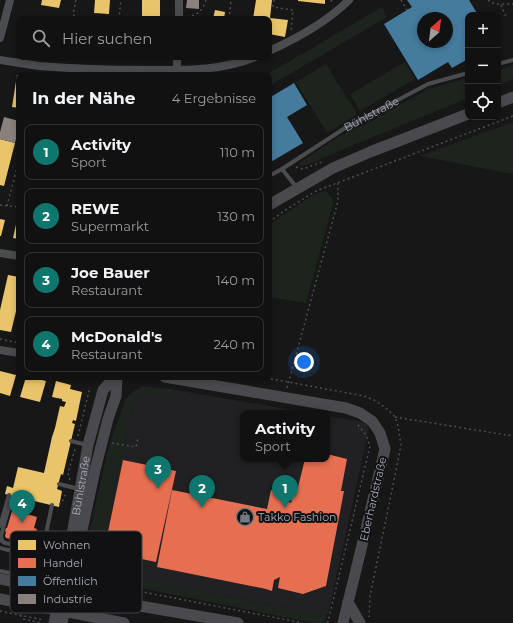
<!DOCTYPE html>
<html lang="de">
<meta charset="utf-8">
<style>
body{margin:0;font-family:Montserrat,sans-serif;background:#1e1f1f;color:#f1f3f6}
.controls{position:absolute;right:12px;top:12px;display:grid;overflow:hidden;border-radius:8px;box-shadow:0 2px 6px #0003}
.controls button{width:36px;height:36px;display:grid;place-items:center;padding:0;border:0;border-bottom:1px solid #303131;background:#111;color:#f1f3f6;font:20px sans-serif}
.compass{position:absolute;left:417px;top:12px;width:36px;height:36px;border-radius:50%;background:#111;box-shadow:0 2px 6px #0003;rotate:28deg}
.you{position:absolute;left:304px;top:362px;width:14px;height:14px;margin:-10px;border:3px solid #fff;border-radius:50%;background:#1a73e8;box-shadow:0 0 0 6px #1a73e833}
.badge{display:grid;place-items:center;width:26px;height:26px;border-radius:50%;background:#0f766e;color:#fff;font-size:13px;font-weight:700}
.pin{position:absolute;translate:-50% -33px;filter:drop-shadow(0 1px 2px #0008)}
.pin::after{content:'';position:absolute;top:21px;width:14px;height:12px;background:inherit;clip-path:polygon(0 0,100% 0,50% 100%)}
.popup{position:absolute;left:240px;top:410px;width:90px;height:52px;box-sizing:border-box;display:grid;place-content:center;border-radius:8px;background:#111;filter:drop-shadow(0 1px 3px #0005);font-size:13px;white-space:nowrap;color:#9c9d9f}
.popup b{font-size:15px;color:#f1f3f6}
.popup::after{content:'';position:absolute;left:50%;top:100%;margin-left:-8px;border:8px solid transparent;border-top-color:#111}
.list{margin:0;padding:0;list-style:none}
h2{display:flex;justify-content:space-between;align-items:center;height:52px;margin:0;padding:0 16px;font-size:17px}
h2 small{font-size:13px;font-weight:400;color:#9c9d9f}
.list li{display:grid;grid-template-columns:26px 1fr auto;gap:12px;align-items:center;box-sizing:border-box;height:56px;margin:0 8px 8px;padding:0 8px;border:1px solid #303131;border-radius:8px}
.list b{display:block;font-size:15px;white-space:nowrap}
.list p{margin:0;font-size:13px;white-space:nowrap;color:#9c9d9f}
.list em{font-size:13px;font-style:normal;color:#9c9d9f}
.icon{flex:none;width:22px;height:22px;fill:none;stroke:currentColor;stroke-width:2;stroke-linecap:round;stroke-linejoin:round}
.map{position:relative;flex:none;width:513px;height:623px;overflow:hidden}
.search{position:absolute;background:#111;box-shadow:0 2px 6px #0003;left:16px;top:16px;width:256px;height:44px;display:flex;align-items:center;gap:10px;box-sizing:border-box;padding:0 14px;border-radius:8px;color:#9c9d9f;font-size:15px}
.panel{position:absolute;background:#111;box-shadow:0 2px 6px #0003;left:16px;top:72px;width:256px;height:308px;border-radius:8px}
.map>svg:first-child{display:block}
.built{fill:#212123}
.green{fill:#1d241e}
.homes{fill:#e9c46a}
.shops{fill:#e76f51}
.public{fill:#457b9d;fill-rule:evenodd}
.industry{fill:#8a817c}
.lines{fill:none;stroke-linecap:round;stroke-linejoin:round}
.path{stroke:#4d4e52;stroke-width:1.5;stroke-dasharray:2 3;stroke-linecap:butt}
.lane{stroke:#4b4c50;stroke-width:4}
.street{stroke:#4b4c50;stroke-width:8}
.secondary{stroke:#4a4a4e;stroke-width:11}
.labels{text-anchor:middle;dominant-baseline:central;stroke-width:4;stroke-linejoin:round;paint-order:stroke}
.street-label{font-size:11px;fill:#a8adb8;stroke:#111113}
.poi-label{font-size:11px;fill:#a8adb8;stroke:#111113;text-anchor:start}
.key{fill:#111113;stroke:#3e4045;stroke-width:1}
.key-label{font-size:11px;fill:#a8adb8}
</style>
<div class="map">
<svg width="513" height="623" viewBox="0 0 513 623">
<rect width="100%" height="100%" fill="#171717"/>
<path class="built" d="M164,388L311,413H243V459H327V416L370,423L329,611L326,615L122,576L104,561L101,553V548L131,417L140,392Z"/>
<path class="green" d="M382,7L387,17L269,86V75H266Z
M405,62L415,79L360,111L350,94Z
M326,64L357,114L327,133L296,82Z
M513,65V79L498,86V70Z
M468,78V98L339,151L312,163L301,166L298,164L339,136L372,121L428,89Z
M513,122V174L420,156Z
M326,191L332,198L333,204L306,303L269,297V225L293,208L315,194L321,192Z
M143,386L165,389L164,396L140,392L131,417L101,548C99,561 113,569 122,576L326,615L325,621L322,623H314L95,579L83,575L82,570L83,560L108,449L125,400C130,393 135,390 143,386Z"/>
<path class="homes" d="M42,0H61L59,8L41,5Z
M95,0H110L109,14L94,13Z
M142,0H160V19H142Z
M256,0H272L270,18L288,20L285,37L269,34V19H253Z
M298,0H325V4L298,1Z
M215,10L225,12L224,19H213Z
M17,75H19V108L12,107Z
M0,139L15,143L4,186L0,185Z
M0,219L5,220L1,236H0Z
M17,220L19,221V239L13,238Z
M8,275L19,277V299L11,332L0,330V310Z
M0,371L16,375L10,396L0,393Z
M26,377H31L46,381L40,402L20,397Z
M56,381L71,385L70,389L82,392L76,421L73,420L72,423L75,424L63,475L61,474L57,489L62,491L59,507L5,494L7,486L13,488L18,467L44,473L52,437L55,428L60,406L64,407L66,402L62,401V399L52,397Z"/>
<path class="shops" d="M327,454L347,459L341,491H344L326,586L303,594L278,588L280,577L274,580L272,591L266,589L157,567L172,490L267,509L271,490L296,495L305,459H327Z
M123,460L176,471L156,562L118,554L117,562L107,560L108,552L104,551Z
M12,511L19,513V514H21V513L24,514V515L26,516L27,514L37,517L34,528L37,529L36,532L39,533L37,542L31,541V543L21,540L20,544L15,542L16,540L6,538L5,536L6,532L5,531L6,528H7Z"/>
<path class="public" d="M407,0H469L478,15H468V59L452,68L448,62L418,80L384,24L412,7ZM423,18H447V42H423Z
M294,83L307,105L287,117L303,143L269,163V98Z"/>
<path class="industry" d="M187,0H199V9L186,8Z
M4,117L19,121V126L15,143L0,139V132Z"/>
<g class="lines">
<path class="path" d="M76,0L73,14L77,19
M274,0L273,7L293,10L291,30
M331,0L333,4
M401,0L407,10
M488,0C494,6 505,4 513,4
M501,5L506,17
M187,17C198,14 202,12 206,0
M120,19L119,18L121,0
M229,19L231,0
M296,167L303,169L322,162
M0,205L19,207
M7,206L19,160
M269,222L284,211L316,191L513,116
M0,339L19,343
M17,342L19,335
M261,377L364,396L376,401L387,409L395,417L398,426L401,445L390,500L370,596L369,617
M287,388L338,201V183
M395,417L513,436
M78,436L90,387
M112,443L136,447L138,438
M70,480L68,473L75,449
M59,504L62,503L66,492
M49,574L50,571L54,570L58,549H59
M81,580L303,623
M0,611L44,620
M20,615L23,619L41,623
M327,623L328,622L370,446L366,435L358,425"/>
<g class="lane">
<path d="M498,64L513,60"/>
<path id="s1" d="M282,169L345,128L428,84L468,73"/>
<path d="M269,176L282,169L297,188"/>
<path d="M71,441L87,445"/>
<path d="M59,484L79,489"/>
<path d="M282,490L290,501"/>
<path d="M15,497C8,504 4,526 1,536L2,541L5,543L42,551"/>
<path d="M0,526L9,495"/>
<path d="M0,548L32,556L35,558L32,571L26,576"/>
<path d="M0,571L61,583"/>
<path d="M43,579L38,572L52,505"/>
</g>
<path class="street" d="M179,19V0
M0,38L10,0
M269,51C298,38 327,22 349,0
M0,60C13,62 26,64 39,66C76,69 113,70 149,70C185,70 221,71 255,57
M177,70V57
M0,253L19,256
M0,350L19,353"/>
<g class="secondary">
<path d="M498,103L513,97"/>
<path d="M269,205L333,168L370,152L468,114"/>
<path d="M165,377L346,408L360,413L372,421L380,433L385,449L366,529L343,623"/>
<path d="M0,579L88,597L238,623"/>
<path d="M0,599L124,623"/>
<path d="M348,602L360,623"/>
<path id="s2" d="M54,623L65,574L88,445L103,390L115,377"/>
<path d="M62,623L95,470L108,419L116,396L117,377"/>
</g>
</g>
<defs>
<symbol id="shop-ring" viewBox="-11 -11 22 22"><circle r="9.5" fill="#111113" stroke="#757880" stroke-width="1.5"/><path d="M-5-2.5h2.3a2.7 3.5 0 0 1 5.4 0H5L5.5 6h-11ZM-1.5-2.5h3a1.5 2.3 0 0 0-3 0Z" fill="#757880"/></symbol>
</defs>
<g fill-rule="evenodd">
<use href="#shop-ring" x="235" y="507" width="20" height="20"/>
</g>
<g class="labels">
<g class="street-label">
<text stroke="none"><textPath href="#s1" startOffset="105">Bühlstraße</textPath></text>
<text stroke="none"><textPath href="#s2" startOffset="140">Bühlstraße</textPath></text>
<text transform="translate(373 499) rotate(-77)">Eberhardstraße</text>
</g>
<g class="poi-label">
<text x="258" y="517">Takko Fashion</text>
</g>
</g>
<rect x="10" y="531" width="132" height="82" rx="6" class="key"/>
<rect x="18" y="540" width="18" height="10" fill="#e9c46a"/>
<rect x="18" y="558" width="18" height="10" fill="#e76f51"/>
<rect x="18" y="576" width="18" height="10" fill="#457b9d"/>
<rect x="18" y="594" width="18" height="10" fill="#8a817c"/>
<g class="key-label">
<text x="43" y="549">Wohnen</text>
<text x="43" y="567">Handel</text>
<text x="43" y="585">Öffentlich</text>
<text x="43" y="603">Industrie</text>
</g>
</svg>
<div class="controls">
<button>+</button>
<button>−</button>
<button><svg class="icon" aria-label="locate" viewBox="0 0 24 24"><circle cx="12" cy="12" r="6"/><path d="M12 2v4M12 18v4M2 12h4M18 12h4"/></svg></button>
</div>
<svg class="compass" viewBox="-18 -18 36 36"><path d="M0-13l5 13h-10z" fill="#e53935"/><path d="M0 13l5-13h-10z" fill="#9c9d9f"/></svg>
<div class="you"></div>
<div class="pin badge" style="left:285px;top:508px">1</div>
<div class="popup"><b>Activity</b>Sport</div>
<div class="pin badge" style="left:202px;top:508px">2</div>
<div class="pin badge" style="left:158px;top:489px">3</div>
<div class="pin badge" style="left:22px;top:523px">4</div>
<div class="search"><svg class="icon" aria-label="search" viewBox="0 0 24 24"><circle cx="10" cy="10" r="6"/><path d="M15 15l6 6"/></svg>Hier suchen</div>
<section class="panel">
<h2>In der Nähe<small>4 Ergebnisse</small></h2>
<ul class="list">
<li><span class="badge">1</span><div><b>Activity</b><p>Sport</p></div><em>110 m</em></li>
<li><span class="badge">2</span><div><b>REWE</b><p>Supermarkt</p></div><em>130 m</em></li>
<li><span class="badge">3</span><div><b>Joe Bauer</b><p>Restaurant</p></div><em>140 m</em></li>
<li><span class="badge">4</span><div><b>McDonald's</b><p>Restaurant</p></div><em>240 m</em></li>
</ul>
</section>
</div>
